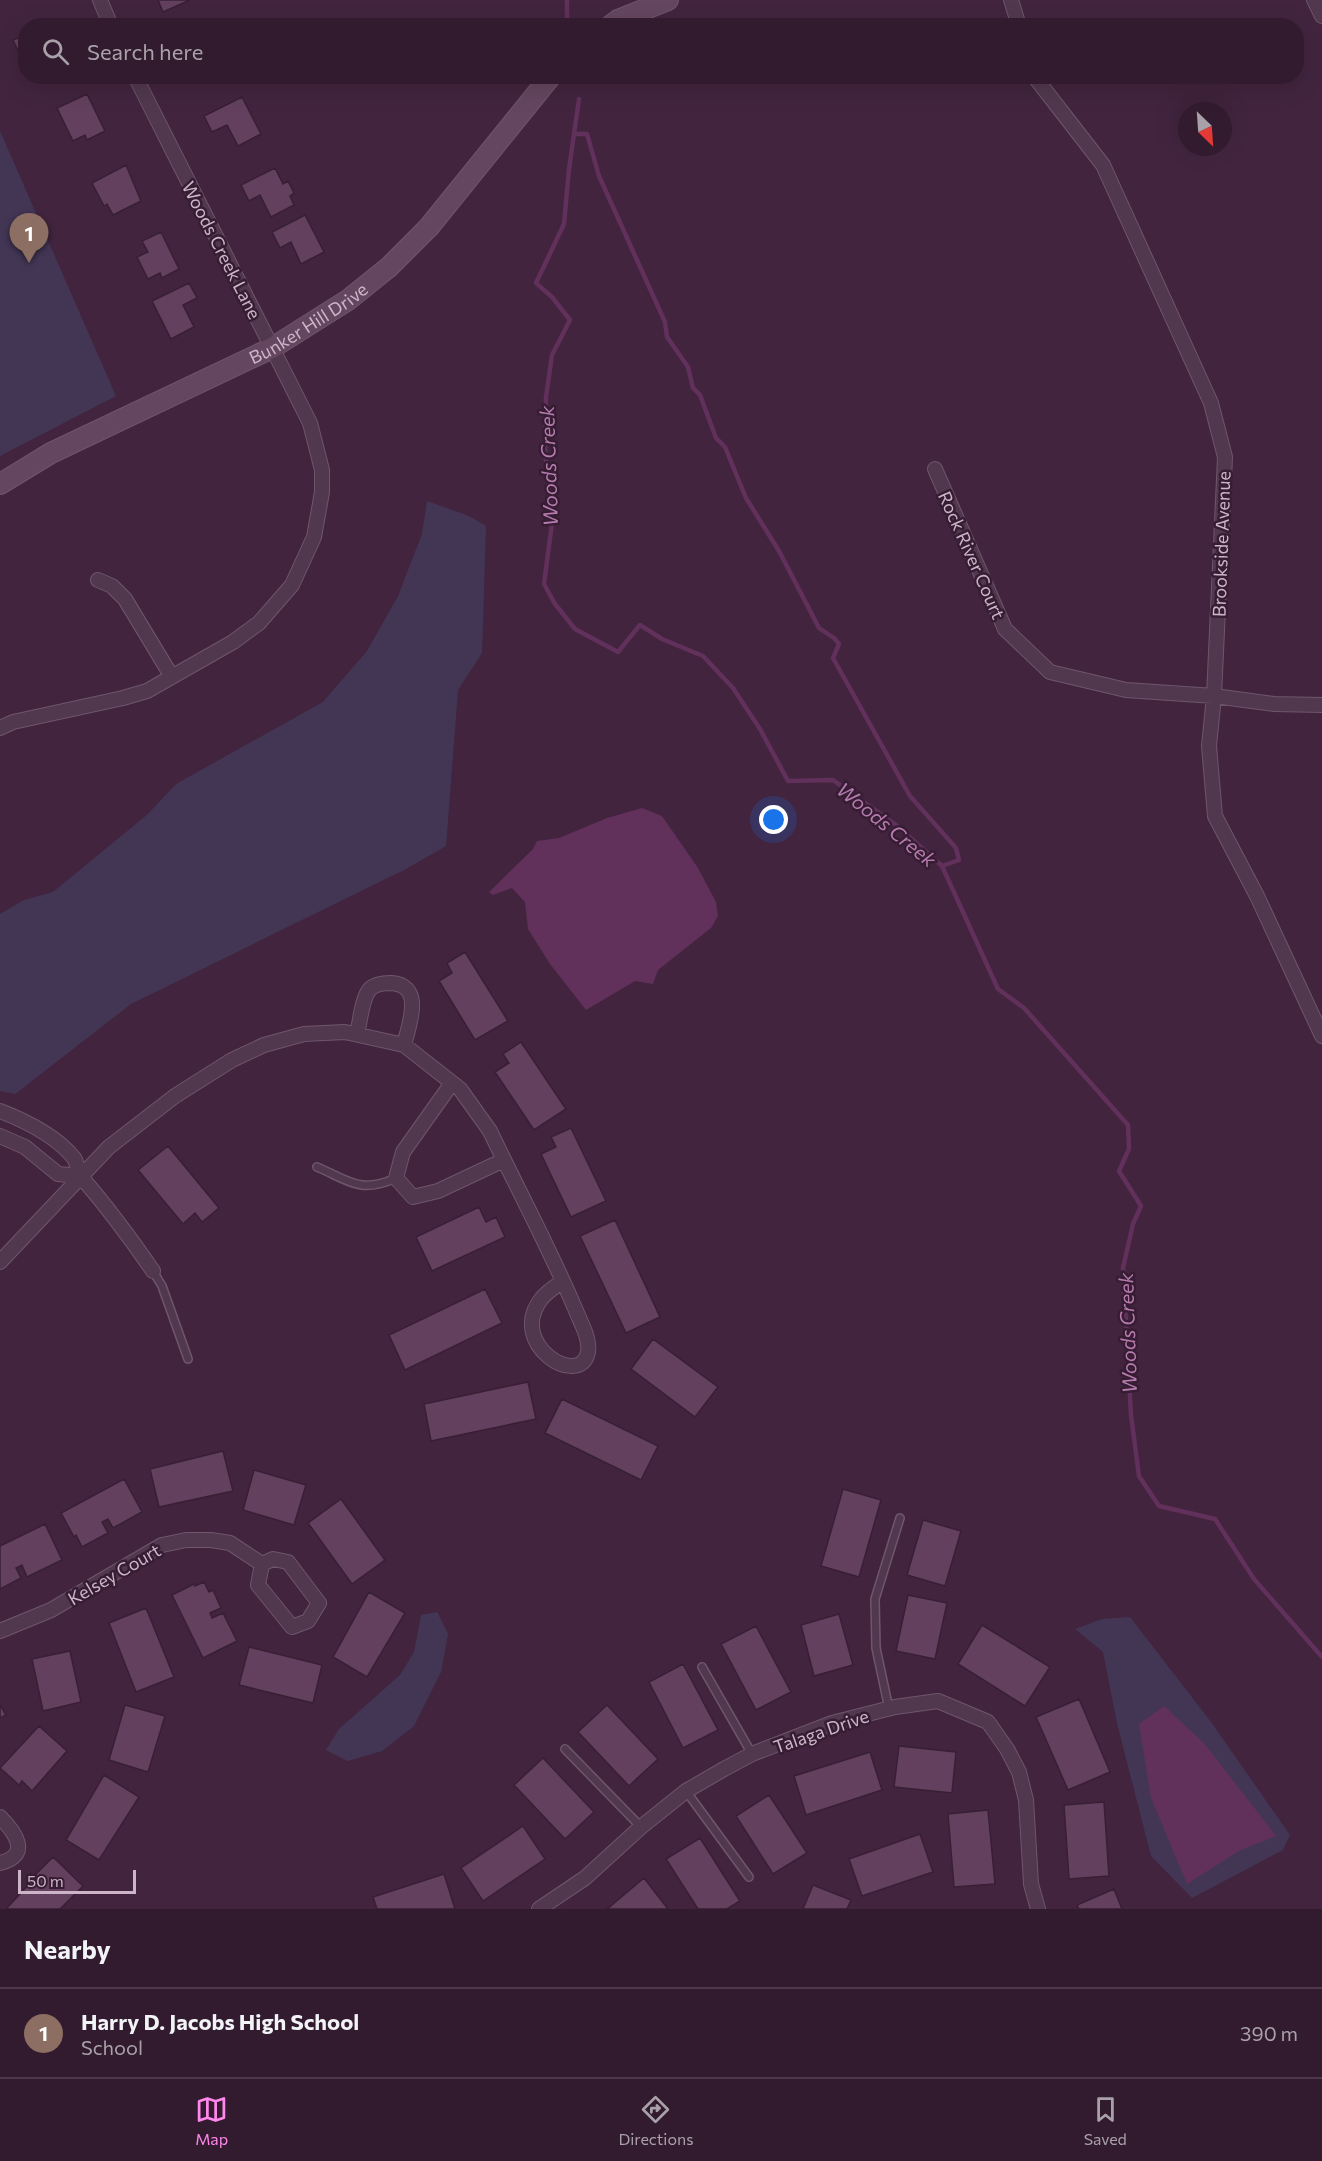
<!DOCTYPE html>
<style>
body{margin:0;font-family:Commissioner,sans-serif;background:#3a2436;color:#f1f3f6}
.compass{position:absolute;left:1178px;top:102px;width:54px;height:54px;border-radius:50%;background:#321b2e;box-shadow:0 6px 24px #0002;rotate:155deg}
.scale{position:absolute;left:18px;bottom:15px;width:118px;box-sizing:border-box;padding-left:6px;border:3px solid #ccb5c8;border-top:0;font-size:16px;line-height:21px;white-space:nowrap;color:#ccb5c8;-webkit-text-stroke:4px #371d33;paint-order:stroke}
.you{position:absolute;left:774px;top:820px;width:21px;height:21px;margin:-15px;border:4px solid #fff;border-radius:50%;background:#1a73e8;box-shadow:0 0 0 9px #1a73e833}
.badge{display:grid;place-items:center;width:39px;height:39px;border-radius:50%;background:#ff87ec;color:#fff;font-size:20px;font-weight:700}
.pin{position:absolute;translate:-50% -50px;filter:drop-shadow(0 2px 3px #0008)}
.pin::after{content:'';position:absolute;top:32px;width:21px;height:18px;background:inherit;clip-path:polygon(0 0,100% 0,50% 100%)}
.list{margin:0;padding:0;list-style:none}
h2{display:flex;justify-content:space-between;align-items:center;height:78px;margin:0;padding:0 24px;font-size:26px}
h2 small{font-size:20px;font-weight:400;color:#a8a1aa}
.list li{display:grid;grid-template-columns:39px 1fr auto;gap:18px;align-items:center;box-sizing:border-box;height:90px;padding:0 24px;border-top:2px solid #4d394a}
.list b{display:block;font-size:22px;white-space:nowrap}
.list p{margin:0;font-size:20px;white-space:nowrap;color:#a8a1aa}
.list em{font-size:20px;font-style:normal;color:#a8a1aa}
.icon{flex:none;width:33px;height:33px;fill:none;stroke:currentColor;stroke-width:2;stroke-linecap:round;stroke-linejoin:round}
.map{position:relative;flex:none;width:1322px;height:1909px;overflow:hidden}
.search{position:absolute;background:#321b2e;box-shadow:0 6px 24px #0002;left:18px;right:18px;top:18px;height:66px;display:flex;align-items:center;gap:15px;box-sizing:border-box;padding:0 21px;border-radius:24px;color:#a8a1aa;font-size:22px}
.sheet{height:168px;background:#321b2e}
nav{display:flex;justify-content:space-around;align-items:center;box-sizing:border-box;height:84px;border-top:2px solid #4d394a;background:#321b2e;font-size:16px;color:#a8a1aa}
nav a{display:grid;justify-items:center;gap:3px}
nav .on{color:#ff87ec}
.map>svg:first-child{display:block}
.green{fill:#433655}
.water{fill:#61305b}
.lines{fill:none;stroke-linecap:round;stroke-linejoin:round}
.stream{stroke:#61305b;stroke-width:4.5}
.building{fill:#62405e;stroke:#391f35;stroke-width:1.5}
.lane-casing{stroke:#6f566b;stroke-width:10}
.street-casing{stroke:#6f566b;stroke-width:16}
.secondary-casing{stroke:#6f566b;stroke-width:22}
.lane{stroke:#51384e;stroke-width:7}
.street{stroke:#51384e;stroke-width:14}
.secondary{stroke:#654660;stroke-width:20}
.labels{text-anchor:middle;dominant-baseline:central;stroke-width:5;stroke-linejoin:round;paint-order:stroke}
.street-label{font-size:18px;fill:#ccb5c8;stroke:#371d33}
.water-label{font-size:20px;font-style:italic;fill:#b57bae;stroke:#371d33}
</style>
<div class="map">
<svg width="1322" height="1909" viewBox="0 0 1322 1909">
<rect width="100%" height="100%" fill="#42243e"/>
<path class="green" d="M0,131L116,396L0,456Z
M427,501L469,516L486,526L482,653L458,690L446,846L406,869L131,1004L15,1094L0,1091V914L24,900L53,892L148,814L176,784L323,702L367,651L398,596L422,534Z
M437,1612L448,1634L441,1672L414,1726L382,1751L348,1761L326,1750L339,1729L400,1675L414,1652L421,1615Z
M1130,1617L1211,1722L1290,1835L1283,1850L1192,1898L1151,1856L1117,1723L1103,1652L1075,1629L1102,1619Z"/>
<path class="water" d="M642,808L662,816L698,868L716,902L718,916L711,928L658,970L653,984L635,981L586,1010L550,964L528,929L525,902L512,888L493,895L489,892L533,849L537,841L559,838L607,818Z
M1164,1706L1204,1743L1276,1836L1239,1851L1187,1884L1151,1798L1139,1724Z"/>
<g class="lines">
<path class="stream" d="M567,0V19
M579,99L569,169L564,224L536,283L552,297L570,320L552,355L546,397L545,449L552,523L544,584L555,604L575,629L618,652L640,625L662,639L703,656L733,688L760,729L788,781L833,780L896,825L942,866L998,989L1024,1008L1128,1125L1129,1149L1119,1171L1141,1206L1133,1224L1123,1268L1131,1415L1139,1476L1159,1506L1215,1519L1254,1579L1322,1657
M574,134H587L599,176L665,322L667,337L688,367L693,388L700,395L716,438L725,447L746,498L779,551L819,628L834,638L839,644L833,658L910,796L956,848L959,860L942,866"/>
</g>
<path class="building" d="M158,0H190L163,12Z
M26,35V68L13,40Z
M87,94L105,131L87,140L85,135L73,141L57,108Z
M242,97L261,134L238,146L227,125L212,132L204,116Z
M126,165L141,201L113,215L107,204L104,206L92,183Z
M275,168L283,184L288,181L294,193L290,196L294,205L271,217L260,195L249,201L241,185Z
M305,215L324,252L301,264L291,242L280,248L272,232Z
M161,232L179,269L162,278L160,273L148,279L137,257L148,252L142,241Z
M189,283L197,298L183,305L194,327L171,339L152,301Z
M465,952L508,1021L475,1040L439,981L452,973L447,963Z
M521,1042L566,1109L534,1130L495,1072L509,1063L503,1054Z
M571,1128L606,1201L571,1217L541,1154L556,1147L551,1137Z
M168,1146L219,1208L202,1222L195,1213L183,1224L138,1170Z
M479,1207L486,1222L496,1217L505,1237L432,1271L416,1237Z
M615,1220L660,1317L626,1333L580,1236Z
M485,1289L502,1323L405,1370L389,1335Z
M653,1339L718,1387L695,1417L631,1369Z
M528,1382L536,1419L431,1441L424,1404Z
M562,1399L658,1446L641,1480L545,1433Z
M223,1451L233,1491L159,1507L150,1469Z
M254,1470L306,1485L294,1525L243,1510Z
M124,1479L142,1512L113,1528L108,1519L102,1522L108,1533L82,1547L76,1535L74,1537L61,1513Z
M843,1489L881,1500L859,1577L821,1566Z
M341,1499L385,1560L352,1584L308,1523Z
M923,1520L961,1531L945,1586L907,1575Z
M45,1524L62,1560L27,1577L22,1565L16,1568L21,1578L0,1589V1546Z
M204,1582L209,1592L213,1590L221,1608L210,1613L212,1618L223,1613L237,1641L203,1658L172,1595L194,1584L195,1586Z
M369,1592L405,1613L367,1677L333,1657Z
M908,1595L947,1603L935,1659L896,1651Z
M146,1608L174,1677L136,1692L109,1623Z
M839,1614L853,1665L814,1676L801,1625Z
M982,1625L1050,1667L1025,1706L958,1664Z
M756,1626L791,1692L756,1710L721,1644Z
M249,1647L322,1665L313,1703L239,1685Z
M70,1651L81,1702L43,1711L32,1659Z
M683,1664L718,1730L683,1748L649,1682Z
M1079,1699L1110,1772L1068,1790L1036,1717Z
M0,1705L6,1715L0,1718Z
M125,1705L165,1716L148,1772L109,1760Z
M607,1705L658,1759L629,1786L578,1732Z
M39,1726L67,1751L32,1791L22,1781L19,1785L0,1768Z
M899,1746L956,1752L952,1793L894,1787Z
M870,1752L882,1790L806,1815L794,1776Z
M543,1758L594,1812L565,1839L514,1785Z
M104,1775L139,1797L99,1860L66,1840Z
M769,1795L807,1853L773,1874L736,1816Z
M1104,1802L1109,1876L1069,1879L1064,1805Z
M988,1810L995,1884L954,1887L948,1814Z
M523,1826L545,1859L483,1901L461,1868Z
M920,1834L933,1872L862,1896L849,1859Z
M700,1838L740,1901L727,1909H698L666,1859Z
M53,1857L83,1886L60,1909H6L29,1884L28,1882Z
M444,1874L455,1909H377L373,1897Z
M644,1878L668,1909H607Z
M813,1885L851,1900L847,1909H803Z
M1114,1889L1122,1909H1079L1077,1905Z"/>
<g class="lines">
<defs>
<path id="lane" d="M317,1167C350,1181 360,1194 396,1178
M153,1271L162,1286L188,1359
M702,1667L752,1754
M889,1709L876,1648L875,1599L900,1518
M565,1749L641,1827
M686,1791L749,1877"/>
<path id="street" d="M100,0L111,26
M1011,0L1019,26
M1314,0L1322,16
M1034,76L1103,165L1211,403L1225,457L1214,696L1209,746L1215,816L1257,896L1322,1036
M935,469L1005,629L1050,672L1126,690L1214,696L1274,704L1322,705
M98,580L112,586L125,599L172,677
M0,728L13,722L123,698L147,691L233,642L259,623L292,585L314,537L322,492V470L310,423L135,76
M357,1034C360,1023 362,997 370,989C375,984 384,983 391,983C425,985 409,1025 404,1045
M452,1083L403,1152L396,1178L413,1197L438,1191L504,1160
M0,1111C26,1121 56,1136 74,1158C78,1164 77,1173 83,1179C108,1208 131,1239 153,1271
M0,1136L25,1147L58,1174L80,1176
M0,1262L109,1147L175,1096L232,1060L264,1045L304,1034L345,1032L404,1045L460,1089L490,1131C519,1192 551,1251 577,1313C582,1325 590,1339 588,1352C581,1390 505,1344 542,1298C548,1291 556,1286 563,1281
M273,1559L288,1562L319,1603L308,1621L292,1627L258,1585L262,1564Z
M0,1631L51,1610L162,1545L186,1540H211L230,1543L262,1564
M0,1817C15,1832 32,1855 0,1863
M539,1909L585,1878L641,1827L686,1791L724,1769L752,1754L832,1723L895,1707L938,1701L988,1722L1007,1749L1019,1772L1026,1800L1031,1884L1038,1909"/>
<g id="secondary">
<path d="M610,26L618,20L668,0"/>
<path id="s1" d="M0,484L51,453L272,348L348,300L389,267L429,227L551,76"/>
</g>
</defs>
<use href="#lane" class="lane-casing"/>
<use href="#street" class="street-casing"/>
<use href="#secondary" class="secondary-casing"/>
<use href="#lane" class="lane"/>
<use href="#street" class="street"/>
<use href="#secondary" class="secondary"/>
</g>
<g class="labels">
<g class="street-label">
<text transform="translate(222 250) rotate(63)">Woods Creek Lane</text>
<text stroke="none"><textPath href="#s1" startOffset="348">Bunker Hill Drive</textPath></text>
<text transform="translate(1221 544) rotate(-88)">Brookside Avenue</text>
<text transform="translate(972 555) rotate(66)">Rock River Court</text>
<text transform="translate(114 1574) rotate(-30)">Kelsey Court</text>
<text transform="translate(821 1731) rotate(-19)">Talaga Drive</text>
</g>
<g class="water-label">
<text transform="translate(548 466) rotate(-92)">Woods Creek</text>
<text transform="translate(887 824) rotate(39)">Woods Creek</text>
<text transform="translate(1127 1333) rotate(-92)">Woods Creek</text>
</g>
</g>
</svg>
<svg class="compass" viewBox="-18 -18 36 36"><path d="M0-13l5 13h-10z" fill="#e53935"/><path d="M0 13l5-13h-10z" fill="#a8a1aa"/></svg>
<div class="scale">50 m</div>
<div class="you"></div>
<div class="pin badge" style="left:29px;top:263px;background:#8d6e63">1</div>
<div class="search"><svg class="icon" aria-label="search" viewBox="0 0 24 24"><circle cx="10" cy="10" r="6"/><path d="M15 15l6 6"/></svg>Search here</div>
</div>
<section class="sheet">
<h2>Nearby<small></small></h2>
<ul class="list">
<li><span class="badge" style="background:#8d6e63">1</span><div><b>Harry D. Jacobs High School</b><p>School</p></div><em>390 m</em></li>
</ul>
</section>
<nav>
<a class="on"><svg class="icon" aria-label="map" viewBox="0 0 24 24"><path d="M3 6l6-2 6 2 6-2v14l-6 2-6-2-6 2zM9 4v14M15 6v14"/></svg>Map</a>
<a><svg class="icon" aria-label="directions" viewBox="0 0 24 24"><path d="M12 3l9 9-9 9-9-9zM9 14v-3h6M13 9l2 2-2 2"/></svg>Directions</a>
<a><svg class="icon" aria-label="saved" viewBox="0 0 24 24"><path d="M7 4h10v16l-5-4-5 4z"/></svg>Saved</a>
</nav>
